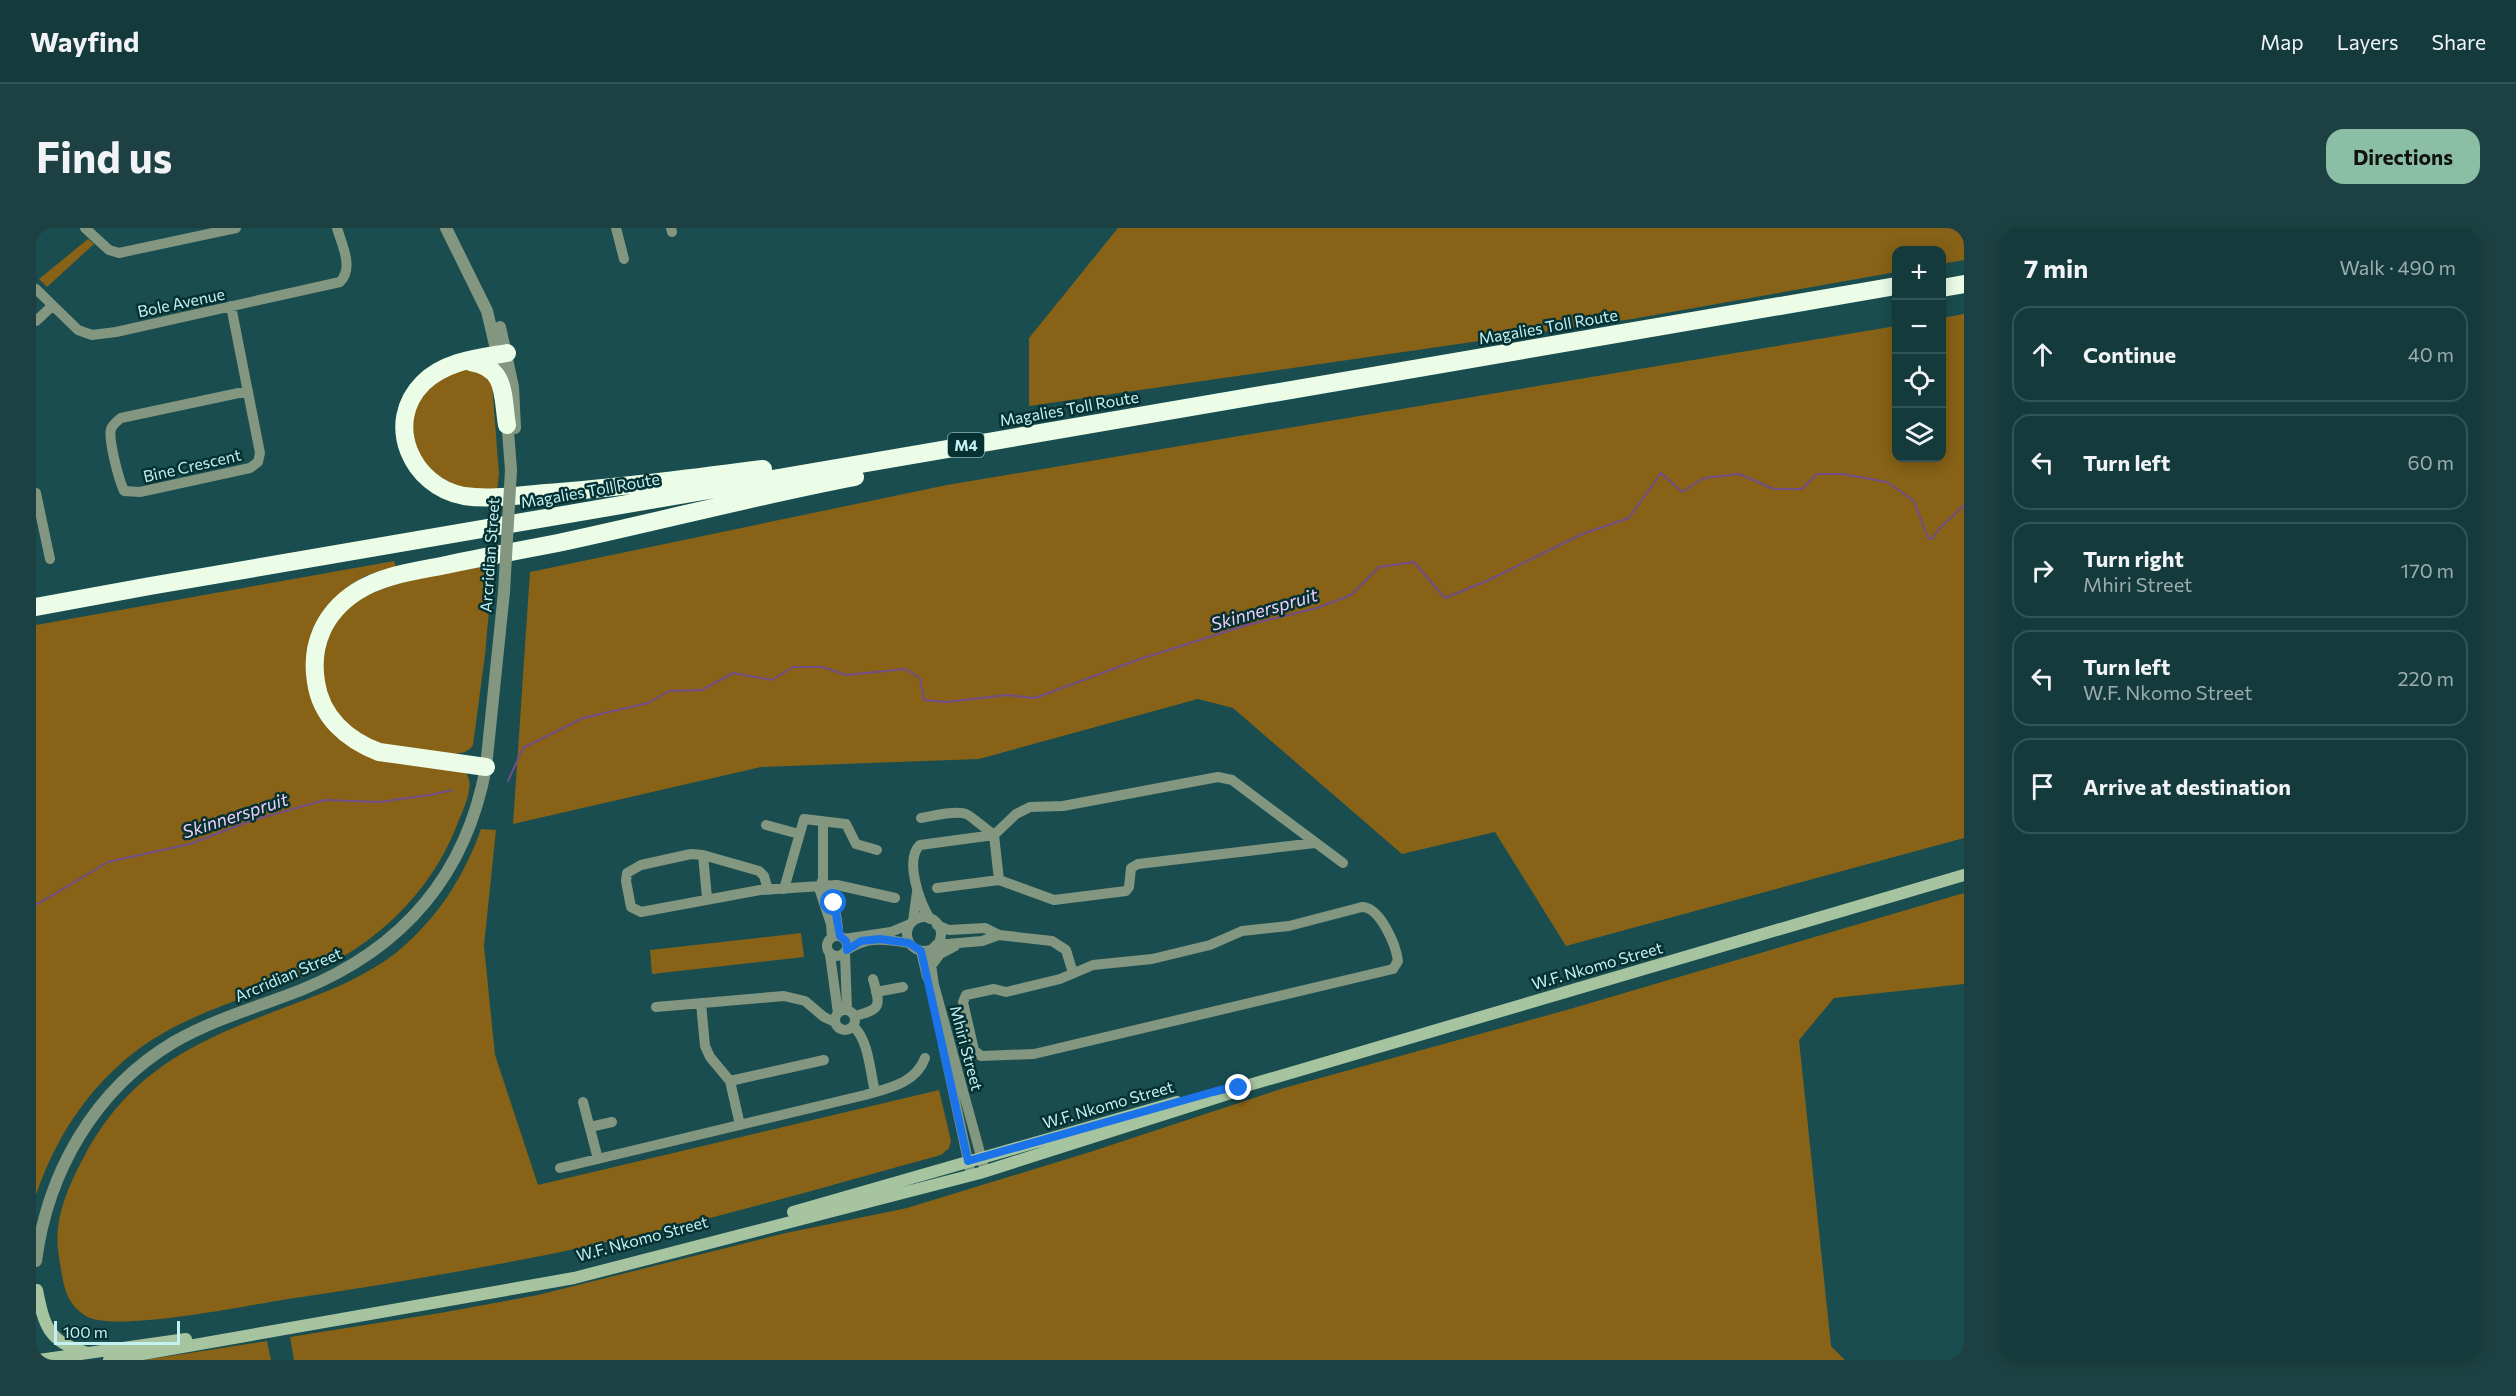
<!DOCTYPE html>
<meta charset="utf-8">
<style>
body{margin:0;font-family:Commissioner,sans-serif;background:#1d4142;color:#f1f3f6}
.controls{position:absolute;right:18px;top:18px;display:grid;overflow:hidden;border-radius:12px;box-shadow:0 3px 15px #0003}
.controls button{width:54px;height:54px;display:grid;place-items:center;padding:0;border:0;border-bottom:2px solid #335455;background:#143a3b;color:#f1f3f6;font:30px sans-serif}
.scale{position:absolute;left:18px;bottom:15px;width:126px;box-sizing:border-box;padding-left:6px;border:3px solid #c5f0f2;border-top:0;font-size:16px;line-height:21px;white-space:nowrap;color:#c5f0f2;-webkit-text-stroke:4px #063133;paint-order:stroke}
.stop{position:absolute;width:18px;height:18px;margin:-14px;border:4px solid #1a73e8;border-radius:50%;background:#fff}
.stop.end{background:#1a73e8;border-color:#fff;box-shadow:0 2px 6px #0008}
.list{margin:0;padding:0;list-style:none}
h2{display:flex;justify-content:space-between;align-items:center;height:78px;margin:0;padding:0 24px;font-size:26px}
h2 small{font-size:20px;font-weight:400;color:#9dadaf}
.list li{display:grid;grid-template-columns:39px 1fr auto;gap:18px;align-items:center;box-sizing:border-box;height:96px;margin:0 12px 12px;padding:0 12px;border:2px solid #335455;border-radius:18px}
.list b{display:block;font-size:22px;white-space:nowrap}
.list p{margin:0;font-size:20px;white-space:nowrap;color:#9dadaf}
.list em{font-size:20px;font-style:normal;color:#9dadaf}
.icon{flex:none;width:33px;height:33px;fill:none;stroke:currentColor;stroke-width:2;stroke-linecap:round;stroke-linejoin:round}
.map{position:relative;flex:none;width:1928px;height:1132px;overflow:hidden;border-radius:18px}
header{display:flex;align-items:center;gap:36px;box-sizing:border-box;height:84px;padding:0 30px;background:#143a3b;border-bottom:2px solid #335455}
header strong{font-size:28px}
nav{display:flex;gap:33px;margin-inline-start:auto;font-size:21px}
.intro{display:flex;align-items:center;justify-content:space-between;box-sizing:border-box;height:144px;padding:0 36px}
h1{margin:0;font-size:42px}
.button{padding:15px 27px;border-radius:18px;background:#8abfa5;color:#111;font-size:21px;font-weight:700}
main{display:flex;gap:36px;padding:0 36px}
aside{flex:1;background:#143a3b;border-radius:18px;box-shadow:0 3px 15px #0003}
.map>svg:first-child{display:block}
.green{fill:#876217}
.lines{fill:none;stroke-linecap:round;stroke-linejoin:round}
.stream{stroke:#724e89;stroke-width:2}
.minor{stroke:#83967f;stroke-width:10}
.tertiary{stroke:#83967f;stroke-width:12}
.secondary{stroke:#a6c49f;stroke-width:12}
.motorway{stroke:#ebfde7;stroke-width:18}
.tertiary-bridge{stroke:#83967f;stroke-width:12}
.route{stroke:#1a73e8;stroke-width:8}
.labels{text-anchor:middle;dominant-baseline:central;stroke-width:5;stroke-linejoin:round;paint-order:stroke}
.shield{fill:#063133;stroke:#8cb7b9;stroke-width:1.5}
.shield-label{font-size:15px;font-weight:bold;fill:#c5f0f2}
.street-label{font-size:16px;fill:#c5f0f2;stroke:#063133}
.water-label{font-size:18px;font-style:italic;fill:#f1cff9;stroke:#063133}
</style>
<header>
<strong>Wayfind</strong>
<nav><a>Map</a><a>Layers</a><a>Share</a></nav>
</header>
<div class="intro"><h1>Find us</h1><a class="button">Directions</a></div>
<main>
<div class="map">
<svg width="1928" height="1132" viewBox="0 0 1928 1132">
<rect width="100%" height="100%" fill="#1a4d4f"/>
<path class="green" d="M1082,0H1928V32L1906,36V22H1860V44L1596,91L993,178V110Z
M52,11L58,16L11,59L3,51Z
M1928,86V610L1530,718L1459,604L1366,626L1197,480L1162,471L943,531L725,539L477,596L494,344L911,257L1860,98V230H1906V90Z
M429,139L450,146L456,156L463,246L461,263L421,259L398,245L380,223L375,189L391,159Z
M358,333L360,339L329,348L311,359L289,380L279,399L293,500L430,545C440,558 426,583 421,597C395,665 337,720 270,747C211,770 147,786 96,826C50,863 19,911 0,967V397Z
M457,336L449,427L437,517C432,525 425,525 416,526C389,522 355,522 330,510C277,483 273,414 316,375C320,371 327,369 332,367C372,349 414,344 457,336Z
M445,601L460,602L448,718L459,827L502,957L903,862L915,913L913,920L905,927C813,952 722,979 629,1001C503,1031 374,1053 246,1072C209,1078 76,1105 50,1088C32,1077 28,1061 25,1041C23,1029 20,1014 22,1001C24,976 37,949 49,927C97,838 166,811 255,777C293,763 329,749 361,724C401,691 428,649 445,601Z
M1928,665V756L1798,770L1763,812L1795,1118L1809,1132H258L254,1109L404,1085L502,1067L750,1005L871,980L1054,924L1248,860L1534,781Z
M765,705L768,729L616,746L614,722Z
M231,1113L235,1132H108Z"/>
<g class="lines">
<path class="stream" d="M472,553L487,520L547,490L612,475L633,463L666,462L697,445L736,452L757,439H787L810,447L869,441L884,450L888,472L910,474L971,467L999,470L1104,431L1211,397L1281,380L1315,367L1343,339L1378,334L1409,370L1453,352L1546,306L1593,290L1625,245L1646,264L1668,250L1703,246L1738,261H1766L1781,246H1807L1851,254L1878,273L1892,310L1896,311L1903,301L1928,277
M0,677L72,634L154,616L217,592L289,572L343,574L394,567L416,562"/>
<path class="minor" d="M49,0L73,22L83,25L200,0
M580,0L588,31
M635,0L636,4
M0,61L42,102L56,107L80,104L304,54C318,40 306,17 301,0
M195,78L224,225L222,234L214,240L104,264L88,263C83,252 72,212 75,201C77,196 81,193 85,190L212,163
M0,93L16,78
M0,265L14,331
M885,590C896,588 921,582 930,586C934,587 952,603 958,607L963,652
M787,594V651L783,660L795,696L796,709
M730,597L763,606
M667,627L671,670
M788,654L798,675L802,699
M901,660L963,652L1018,672L1090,663L1093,659L1095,640L1102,636L1279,615
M748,661L768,591L810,596L820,616L841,622
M732,662L728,648L723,643L667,627L655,626L605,637L591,645L590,653L595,679L605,684L724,662L801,657L859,670
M1326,679C1344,679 1360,717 1362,733L1357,741L998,826L945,828L938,822L927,774L930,767L958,761L970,764L1024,751L1057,737L1116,731L1174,717L1206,703L1253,698Z
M871 706a17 17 0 1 1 34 0a17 17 0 1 1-34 0Z
M894,691C884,675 868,632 884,617L958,607L980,586L994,579L1027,578L1182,549L1196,552L1307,635
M877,693L881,664
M901,697L913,702L949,700L963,707L1016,713L1030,722L1037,745
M791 718a10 10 0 1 1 20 0a10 10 0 1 1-20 0Z
M808,711L855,704L874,696
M900,717L946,713L963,707
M898,719L894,730L898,757L949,943
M811,722C831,708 849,711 873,715
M885,723L891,749
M809,725L811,782
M794,727L802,785
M895,738L904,726L919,718
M840,764L867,759
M665,775L669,818L674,829L694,853L704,897
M620,779L748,768L769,773L788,789L799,794
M799 792a10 10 0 1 1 20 0a10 10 0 1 1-20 0Z
M819,788C847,781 844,777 837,751
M817,798C833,812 834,844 839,864
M907,816L934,942
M694,853L788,832
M547,874L562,931
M554,899L576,894
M524,940L829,867C853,860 880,855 889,830"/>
<path class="tertiary" d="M410,0L451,83L468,155
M464,99L477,159L479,200
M471,190L475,242
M0,1033C12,943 59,861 138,814C178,791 222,779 265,762C366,721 430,648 450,539L468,364"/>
<path class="secondary" d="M757,984L1141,874
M1,1062C8,1097 12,1114 49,1124
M3,1132L150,1111
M73,1132L538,1050L944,945L1198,864L1203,860L1928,647"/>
<path class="motorway" d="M1906,60L1928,56
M471,125C442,130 409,133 387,155C347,195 376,259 428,268C455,272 484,267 510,265C583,260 655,250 727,241
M435,134C471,140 466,167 471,197
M0,379L114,358L1860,58
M450,539L343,524C311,512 285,489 280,454C274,417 288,385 320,364C346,347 380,343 410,337C448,329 485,322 522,315C621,294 719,268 819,249"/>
<path class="tertiary-bridge" d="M468,364L475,242"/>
</g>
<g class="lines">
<path class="route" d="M798,675L804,708L810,713L811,722L825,713L844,711L873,715L885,723L932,933L1177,864L1197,859L1203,860"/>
</g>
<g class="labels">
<rect class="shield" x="912" y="205" width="36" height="24" rx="4.5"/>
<g class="shield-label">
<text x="930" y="217">M4</text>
</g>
<g class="street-label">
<text transform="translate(145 74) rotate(-12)">Bole Avenue</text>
<text transform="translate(1512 98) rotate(-10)">Magalies Toll Route</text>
<text transform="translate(1033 180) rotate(-10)">Magalies Toll Route</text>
<text transform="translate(156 237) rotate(-13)">Bine Crescent</text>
<text transform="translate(554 262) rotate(-10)">Magalies Toll Route</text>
<text transform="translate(453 327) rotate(-86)">Arcridian Street</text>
<text transform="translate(1561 737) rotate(-16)">W.F. Nkomo Street</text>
<text transform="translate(252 746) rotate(-23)">Arcridian Street</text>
<text transform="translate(931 820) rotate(75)">Mhiri Street</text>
<text transform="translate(1072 876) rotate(-16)">W.F. Nkomo Street</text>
<text transform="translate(606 1010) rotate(-15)">W.F. Nkomo Street</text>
</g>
<g class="water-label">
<text transform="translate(1228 381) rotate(-16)">Skinnerspruit</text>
<text transform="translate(199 587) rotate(-18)">Skinnerspruit</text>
</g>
</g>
</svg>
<div class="controls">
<button>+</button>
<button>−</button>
<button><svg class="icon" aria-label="locate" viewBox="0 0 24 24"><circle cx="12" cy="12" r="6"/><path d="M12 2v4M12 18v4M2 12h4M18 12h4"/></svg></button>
<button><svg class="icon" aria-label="layers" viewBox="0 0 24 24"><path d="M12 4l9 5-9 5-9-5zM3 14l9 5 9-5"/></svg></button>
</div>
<div class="scale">100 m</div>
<div class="stop" style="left:798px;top:675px"></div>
<div class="stop end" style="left:1203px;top:860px"></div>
</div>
<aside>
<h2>7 min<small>Walk · 490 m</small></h2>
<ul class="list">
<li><svg class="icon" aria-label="ahead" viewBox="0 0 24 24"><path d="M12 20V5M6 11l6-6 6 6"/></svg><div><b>Continue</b></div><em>40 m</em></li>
<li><svg class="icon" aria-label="left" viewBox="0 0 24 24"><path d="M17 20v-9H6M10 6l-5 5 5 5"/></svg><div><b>Turn left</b></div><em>60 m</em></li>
<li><svg class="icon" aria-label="right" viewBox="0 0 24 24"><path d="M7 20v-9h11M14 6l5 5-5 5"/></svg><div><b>Turn right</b><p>Mhiri Street</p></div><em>170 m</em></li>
<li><svg class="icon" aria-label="left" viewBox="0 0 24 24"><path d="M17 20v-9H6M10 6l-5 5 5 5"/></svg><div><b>Turn left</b><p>W.F. Nkomo Street</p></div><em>220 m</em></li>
<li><svg class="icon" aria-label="arrive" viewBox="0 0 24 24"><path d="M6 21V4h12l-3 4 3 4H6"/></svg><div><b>Arrive at destination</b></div></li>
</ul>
</aside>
</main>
